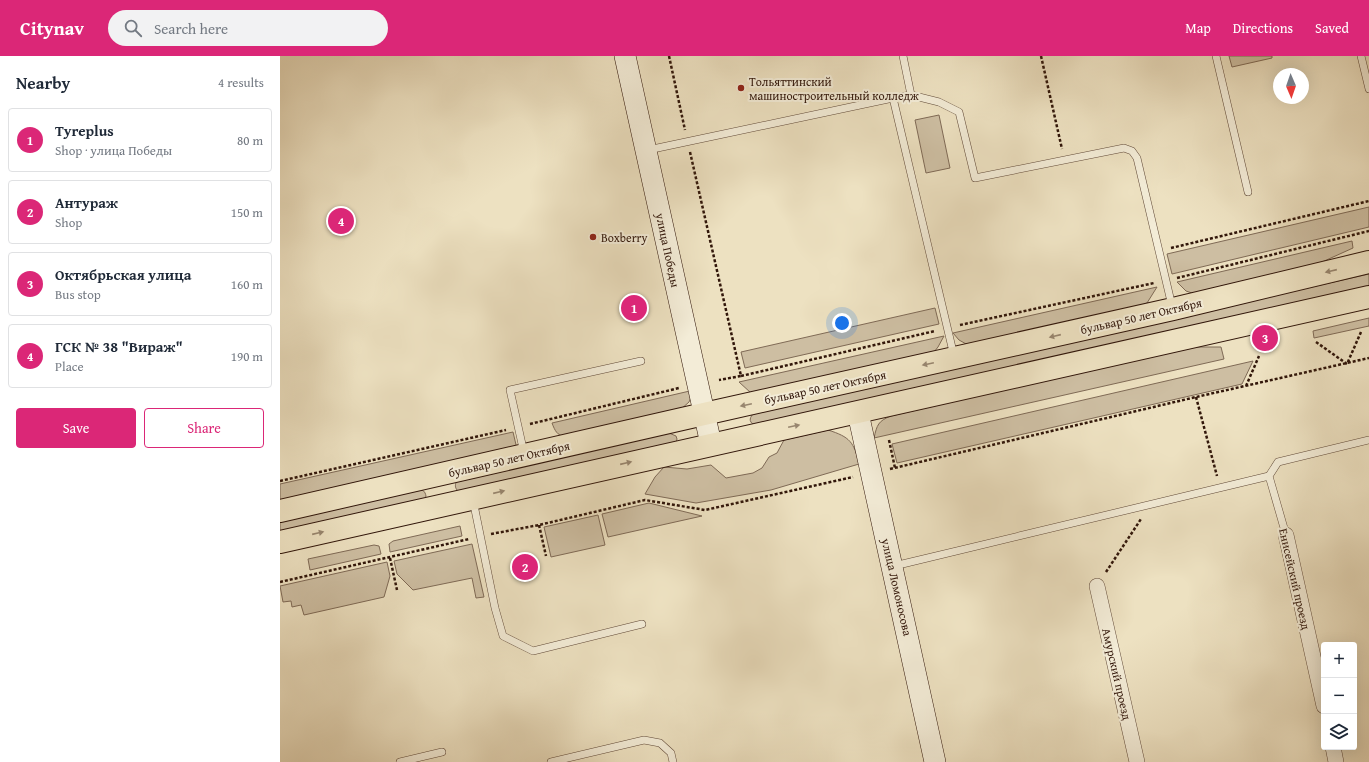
<!DOCTYPE html>
<meta charset="utf-8">
<style>
body{margin:0;font-family:"Gentium Book Plus",serif;background:#f2f2f3;color:#1f2937}
.controls{position:absolute;right:12px;bottom:12px;display:grid;overflow:hidden;border-radius:4px;box-shadow:0 4px 16px #0002}
.controls button{width:36px;height:36px;display:grid;place-items:center;padding:0;border:0;border-bottom:1px solid #e0e1e3;background:#fff;color:#1f2937;font:20px sans-serif}
.compass{position:absolute;left:993px;top:12px;width:36px;height:36px;border-radius:50%;background:#fff;box-shadow:0 4px 16px #0002;rotate:178deg}
.you{position:absolute;left:562px;top:267px;width:14px;height:14px;margin:-10px;border:3px solid #fff;border-radius:50%;background:#1a73e8;box-shadow:0 0 0 6px #1a73e833}
.badge{display:grid;place-items:center;width:26px;height:26px;border-radius:50%;background:#db2777;color:#fff;font-size:13px;font-weight:700}
.pin{position:absolute;translate:-50% -50%;border:2px solid #fff;box-shadow:0 1px 4px #0006}
.list{margin:0;padding:0;list-style:none}
h2{display:flex;justify-content:space-between;align-items:center;height:52px;margin:0;padding:0 16px;font-size:17px}
h2 small{font-size:13px;font-weight:400;color:#747a83}
.list li{display:grid;grid-template-columns:26px 1fr auto;gap:12px;align-items:center;box-sizing:border-box;height:64px;margin:0 8px 8px;padding:0 8px;border:1px solid #e0e1e3;border-radius:4px}
.list b{display:block;font-size:15px;white-space:nowrap}
.list p{margin:0;font-size:13px;white-space:nowrap;color:#747a83}
.list em{font-size:13px;font-style:normal;color:#747a83}
.actions{display:flex;gap:8px;padding:12px 16px}
.actions a{flex:1;padding:9px 0;border:1px solid #db2777;border-radius:4px;text-align:center;font-size:14px;color:#db2777}
.actions .main{background:#db2777;color:#fff}
.icon{flex:none;width:22px;height:22px;fill:none;stroke:currentColor;stroke-width:2;stroke-linecap:round;stroke-linejoin:round}
.map{position:relative;flex:none;width:1089px;height:706px;overflow:hidden}
header{display:flex;align-items:center;gap:24px;box-sizing:border-box;height:56px;padding:0 20px;background:#db2777;color:#fff}
header strong{font-size:19px}
nav{display:flex;gap:22px;margin-inline-start:auto;font-size:14px}
.search{width:280px;height:36px;background:#f2f2f3;display:flex;align-items:center;gap:10px;box-sizing:border-box;padding:0 14px;border-radius:22px;color:#747a83;font-size:15px}
main{display:flex}
aside{flex:1;background:#fff}
.map>svg:first-child{display:block}
.green{fill:#cdbea2;stroke:#7f6a56}
.lines{fill:none;stroke-linecap:round;stroke-linejoin:round}
.lane-casing{stroke:#604938;stroke-width:8}
.street-casing{stroke:#604938;stroke-width:16}
.secondary-casing{stroke:#31160a;stroke-width:22}
.primary-casing{stroke:#31160a;stroke-width:24}
.path{stroke:#31160a;stroke-width:2.5;stroke-dasharray:3 2;stroke-linecap:butt}
.lane{stroke:#f3ecd7;stroke-width:7}
.street{stroke:#f3ecd7;stroke-width:15}
.secondary{stroke:#f3ecd7;stroke-width:21}
.primary{stroke:#ede1c1;stroke-width:22}
.oneway{fill:#98866f}
.poi-dot{fill:#8f2418;stroke:#f3ecd7;stroke-width:1.5}
.labels{text-anchor:middle;dominant-baseline:central;stroke-width:4;stroke-linejoin:round;paint-order:stroke}
.poi-label{font-size:12px;fill:#31160a;stroke:#f3ecd7;text-anchor:start}
.street-label{font-size:12px;fill:#31160a;stroke:#f3ecd7}
</style>
<header>
<strong>Citynav</strong>
<div class="search"><svg class="icon" aria-label="search" viewBox="0 0 24 24"><circle cx="10" cy="10" r="6"/><path d="M15 15l6 6"/></svg>Search here</div>
<nav><a>Map</a><a>Directions</a><a>Saved</a></nav>
</header>
<main>
<aside>
<h2>Nearby<small>4 results</small></h2>
<ul class="list">
<li><span class="badge">1</span><div><b>Tyreplus</b><p>Shop · улица Победы</p></div><em>80 m</em></li>
<li><span class="badge">2</span><div><b>Антураж</b><p>Shop</p></div><em>150 m</em></li>
<li><span class="badge">3</span><div><b>Октябрьская улица</b><p>Bus stop</p></div><em>160 m</em></li>
<li><span class="badge">4</span><div><b>ГСК № 38 &quot;Вираж&quot;</b><p>Place</p></div><em>190 m</em></li>
</ul>
<div class="actions"><a class="main">Save</a><a>Share</a></div>
</aside>
<div class="map">
<svg width="1089" height="706" viewBox="0 0 1089 706">
<rect width="100%" height="100%" fill="#ede1c1"/>
<filter id="stains"><feTurbulence type="fractalNoise" baseFrequency=".005" numOctaves="4"/><feColorMatrix values="0 0 0 0 .2 0 0 0 0 .09 0 0 0 0 .02 0 0 0 .5 -.17"/></filter>
<radialGradient id="worn" r=".72"><stop offset=".6" stop-color="#630" stop-opacity="0"/><stop offset="1" stop-color="#630" stop-opacity=".3"/></radialGradient>
<path class="green" d="M949,0H992V2L952,11Z
M659,59L670,112L646,117L635,64Z
M1089,151V171L892,218L887,198Z
M1072,185L1073,192L1031,211L915,238L906,235L897,226Z
M1089,218V232L474,369C468,365 470,361 474,357Z
M877,231L867,247L861,250L688,289L679,284L673,277Z
M655,252L659,268L465,312L461,296Z
M1089,262V270L1034,282L1033,275Z
M664,280L658,291L654,296L471,337L459,326Z
M907,291H941L944,303L594,382C597,369 598,365 611,360Z
M973,305L962,328L617,407L612,388Z
M414,334L409,346L400,354L285,381C277,379 275,375 272,367Z
M548,374C570,381 574,386 579,408L491,434L416,447L365,438L375,421L384,411L407,413L431,409L446,422L473,417L482,412L489,401L497,397L504,384Z
M233,376L237,393L0,446V428Z
M389,377L396,380L397,383L396,387L178,435C175,432 175,430 176,426Z
M139,434C143,434 145,435 146,440L145,443L0,478V466Z
M369,447L422,460L328,481L322,458Z
M318,459L325,489L271,501L264,471Z
M180,470L182,480L110,496L109,488L113,485Z
M192,488L204,541L196,542L192,522L133,534L117,518L114,505Z
M94,489L99,490L101,498L30,514L28,503Z
M107,506L110,520L104,541L24,559L21,549L12,551L11,545L3,546L0,530Z"/>
<g class="lines">
<defs>
<path id="lane" d="M623,0L631,39L659,46L679,56L695,122L844,92L852,95L857,102L892,250
M936,0L968,136
M1081,0L1089,33
M613,42L631,39
M368,94L613,42L674,300
M244,397L230,334L361,305
M989,420L1006,479
M193,444L215,552L223,580L253,595L362,568
M614,510L989,420L998,406L1089,384
M120,706L162,696
M271,706L364,684L380,687L391,697L393,706"/>
<path id="street" d="M1006,479L1044,650
M817,530L857,706
M1053,691L1056,706"/>
<path id="secondary" d="M345,0L431,388
M578,357L655,706"/>
<path id="primary" d="M0,455L424,358L893,253L1089,206
M0,486L1089,241"/>
</defs>
<use href="#lane" class="lane-casing"/>
<use href="#street" class="street-casing"/>
<use href="#secondary" class="secondary-casing"/>
<use href="#primary" class="primary-casing"/>
<path class="path" d="M389,0L405,74
M761,0L782,93
M410,96L461,320L439,324
M891,192L1089,145
M897,222L1089,175
M680,269L874,227
M1036,286L1067,308L1081,276
M461,320L655,275
M966,330L979,300
M916,341L937,420
M250,368L399,332
M609,384L615,412
M610,413L916,341L1089,302
M0,425L226,374
M259,469L266,500
M211,478L259,469L365,444L425,454L573,421
M110,502L117,534
M826,516L861,463
M0,526L189,483"/>
<use href="#lane" class="lane"/>
<use href="#street" class="street"/>
<use href="#secondary" class="secondary"/>
<use href="#primary" class="primary"/>
</g>
<defs><path id="oneway-solid" d="M-6-.8H1V-3.2L6.5 0L1 3.2V.8H-6Z"/></defs>
<g class="oneway">
<use href="#oneway-solid" transform="translate(1051 215) rotate(167)"/>
<use href="#oneway-solid" transform="translate(775 280) rotate(167)"/>
<use href="#oneway-solid" transform="translate(648 308) rotate(168)"/>
<use href="#oneway-solid" transform="translate(466 349) rotate(168)"/>
<use href="#oneway-solid" transform="translate(514 370) rotate(-12)"/>
<use href="#oneway-solid" transform="translate(346 407) rotate(-13)"/>
<use href="#oneway-solid" transform="translate(219 436) rotate(-13)"/>
<use href="#oneway-solid" transform="translate(38 477) rotate(-13)"/>
</g>
<g class="poi-dot">
<circle cx="461" cy="32" r="4"/>
<circle cx="313" cy="181" r="4"/>
</g>
<g class="labels">
<g class="poi-label">
<text x="469" y="25">Тольяттинский<tspan x="469" dy="14">машиностроительный колледж</tspan></text>
<text x="321" y="181">Boxberry</text>
</g>
<g class="street-label">
<text transform="translate(388 194) rotate(78)">улица Победы</text>
<text transform="translate(861 260) rotate(-13)">бульвар 50 лет Октября</text>
<text transform="translate(545 331) rotate(-12)">бульвар 50 лет Октября</text>
<text transform="translate(229 403) rotate(-13)">бульвар 50 лет Октября</text>
<text transform="translate(1015 523) rotate(77)">Енисейский проезд</text>
<text transform="translate(617 531) rotate(77)">улица Ломоносова</text>
<text transform="translate(837 618) rotate(77)">Амурский проезд</text>
</g>
</g>
<rect width="100%" height="100%" filter="url(#stains)"/>
<rect width="100%" height="100%" fill="url(#worn)"/>
</svg>
<div class="controls">
<button>+</button>
<button>−</button>
<button><svg class="icon" aria-label="layers" viewBox="0 0 24 24"><path d="M12 4l9 5-9 5-9-5zM3 14l9 5 9-5"/></svg></button>
</div>
<svg class="compass" viewBox="-18 -18 36 36"><path d="M0-13l5 13h-10z" fill="#e53935"/><path d="M0 13l5-13h-10z" fill="#747a83"/></svg>
<div class="you"></div>
<div class="pin badge" style="left:354px;top:252px">1</div>
<div class="pin badge" style="left:245px;top:511px">2</div>
<div class="pin badge" style="left:985px;top:282px">3</div>
<div class="pin badge" style="left:61px;top:165px">4</div>
</div>
</main>
